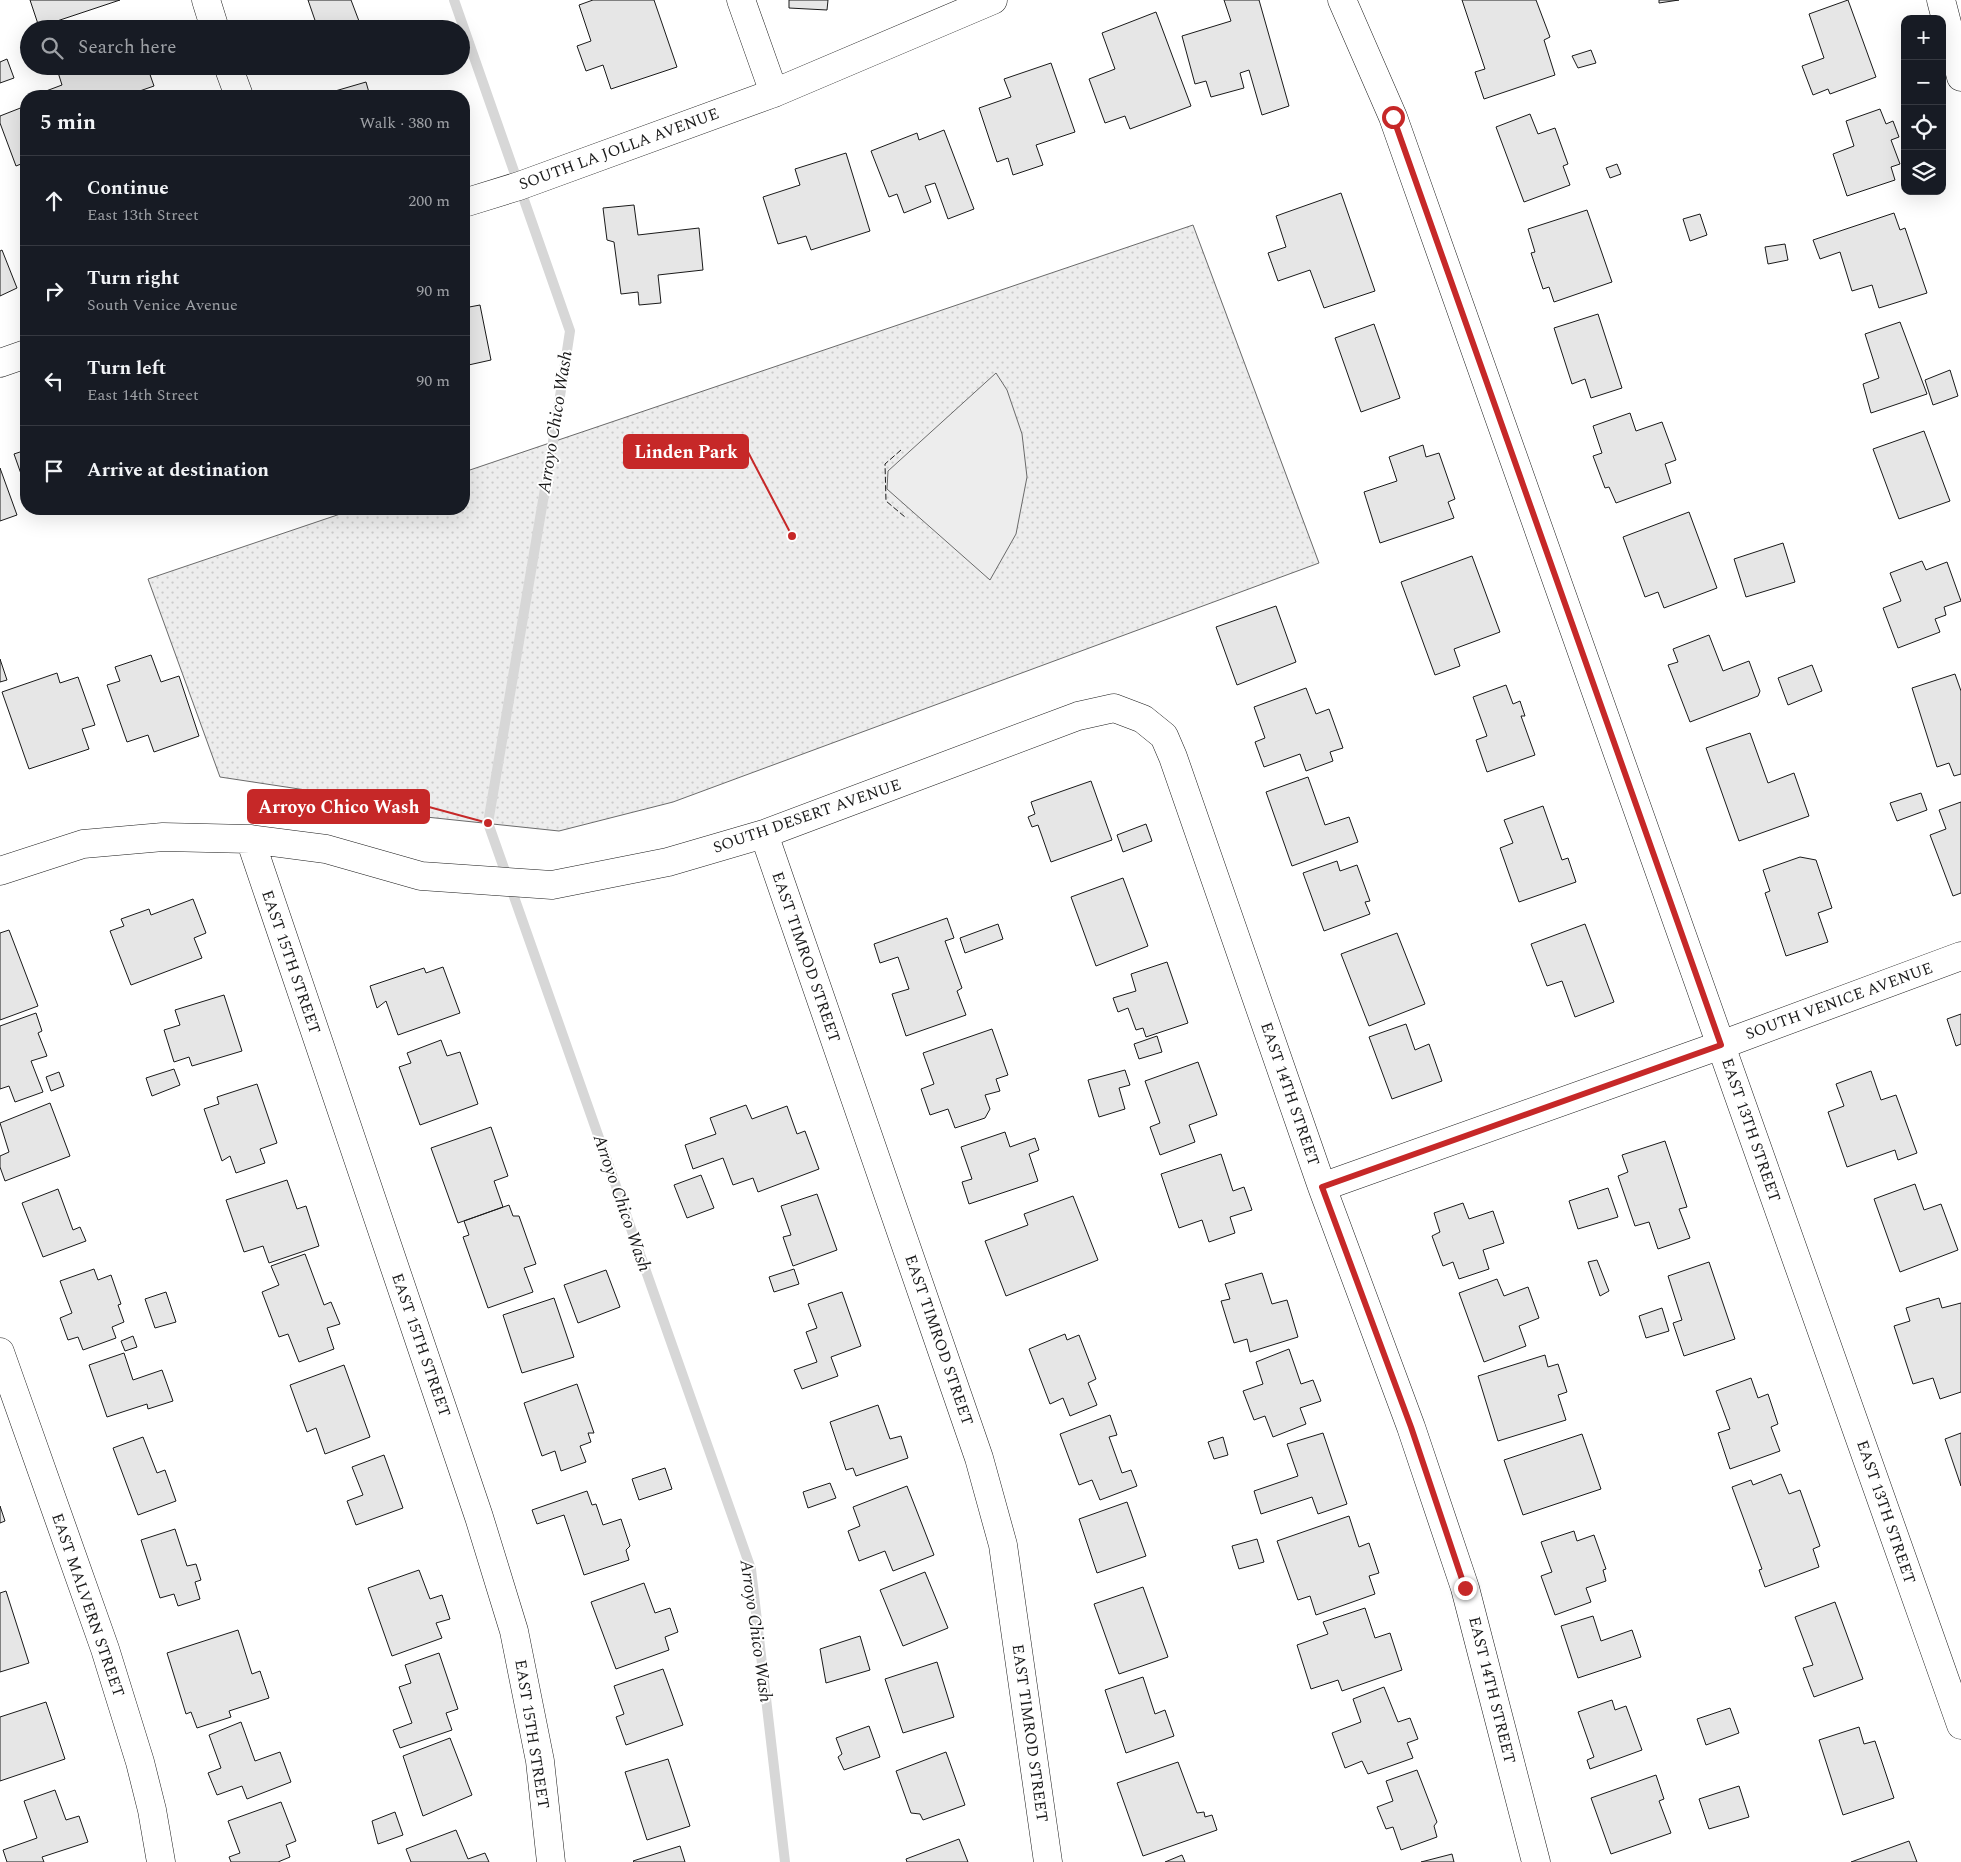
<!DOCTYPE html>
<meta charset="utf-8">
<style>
body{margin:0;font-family:Spectral,serif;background:#20242c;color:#f1f3f6}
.controls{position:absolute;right:15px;top:15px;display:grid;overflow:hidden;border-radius:10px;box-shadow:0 5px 20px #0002}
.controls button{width:45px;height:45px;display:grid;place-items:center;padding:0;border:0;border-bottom:1px solid #363941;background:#171b24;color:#f1f3f6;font:25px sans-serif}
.stop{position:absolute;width:15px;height:15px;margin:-11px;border:4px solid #c62828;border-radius:50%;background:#fff}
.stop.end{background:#c62828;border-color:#fff;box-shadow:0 1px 5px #0008}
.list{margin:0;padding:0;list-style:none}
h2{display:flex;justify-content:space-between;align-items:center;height:65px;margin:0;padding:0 20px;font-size:21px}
h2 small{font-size:16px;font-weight:400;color:#9ea1a6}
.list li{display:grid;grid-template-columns:32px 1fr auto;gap:15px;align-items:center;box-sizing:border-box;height:90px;padding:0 20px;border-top:1px solid #363941}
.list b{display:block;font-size:19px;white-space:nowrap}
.list p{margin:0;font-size:16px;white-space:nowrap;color:#9ea1a6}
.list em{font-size:16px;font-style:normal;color:#9ea1a6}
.icon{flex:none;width:28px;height:28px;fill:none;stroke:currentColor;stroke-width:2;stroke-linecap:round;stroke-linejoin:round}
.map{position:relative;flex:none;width:1961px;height:1862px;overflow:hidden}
.search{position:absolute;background:#171b24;box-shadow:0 5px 20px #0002;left:20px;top:20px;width:450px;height:55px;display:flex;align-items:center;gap:12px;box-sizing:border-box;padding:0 18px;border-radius:28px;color:#9ea1a6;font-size:19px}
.panel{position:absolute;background:#171b24;box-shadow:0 5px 20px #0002;left:20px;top:90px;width:450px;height:425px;border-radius:20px}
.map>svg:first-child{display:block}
.park{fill:url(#park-dots);stroke:#6a6a6a}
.built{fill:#ededed;stroke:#6a6a6a}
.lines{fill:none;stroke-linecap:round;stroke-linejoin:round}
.stream{stroke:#d7d7d7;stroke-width:10}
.building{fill:#e6e6e6;stroke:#1a1a1a}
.minor-casing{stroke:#1a1a1a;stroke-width:29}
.minor{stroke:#fff;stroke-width:28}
.fence{stroke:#1a1a1a;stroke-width:1;stroke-dasharray:6 2.5;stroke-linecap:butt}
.route{stroke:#c62828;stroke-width:6}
.labels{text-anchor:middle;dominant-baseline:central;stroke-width:4;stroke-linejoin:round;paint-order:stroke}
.street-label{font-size:16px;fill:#1a1a1a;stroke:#fff}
.water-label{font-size:18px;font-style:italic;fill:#1a1a1a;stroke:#fff}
.leader{fill:none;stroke:#c62828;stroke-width:2}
.callout-dot{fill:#c62828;stroke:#fff;stroke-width:2}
.callout{fill:#c62828;stroke:#c62828;stroke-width:2}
.callout-label{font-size:18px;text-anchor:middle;font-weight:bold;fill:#fff}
</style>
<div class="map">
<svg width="1961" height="1862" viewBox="0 0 1961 1862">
<defs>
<pattern id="park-dots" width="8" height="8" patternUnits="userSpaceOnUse" patternTransform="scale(1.25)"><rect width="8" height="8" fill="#ededed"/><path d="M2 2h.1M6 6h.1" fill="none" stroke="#cbcbcb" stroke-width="1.8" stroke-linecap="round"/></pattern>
</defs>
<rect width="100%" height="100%" fill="#fff"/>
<path class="park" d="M1193,225L1319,563L673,802L559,831L426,817L352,797L220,777L148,579L355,509H464V472Z"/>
<path class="built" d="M996,373L1007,390L1022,434L1027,477L1016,534L990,580L887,489L888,471Z"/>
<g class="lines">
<path class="stream" d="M454,0L570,331L553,442L488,823L751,1569L785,1862"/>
</g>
<path class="building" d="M30,0H120L39,27Z
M308,0H351L362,29H318Z
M593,0H654L677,67L611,89L603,65L586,71L577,46L591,41L579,5Z
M789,0H828L827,10L789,8Z
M1224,0H1259L1289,106L1262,115L1249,70L1240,73L1244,88L1211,97L1206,81L1195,84L1182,36L1231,21Z
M1462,0H1536L1550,37L1544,40L1555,75L1484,99L1475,72L1485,69Z
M1659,0H1679L1659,3Z
M1848,0L1876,77L1830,94L1828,89L1813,95L1802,66L1824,58L1809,14Z
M1156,12L1191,106L1130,129L1125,116L1105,123L1089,79L1115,69L1102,33Z
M1591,50L1596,63L1578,68L1572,56Z
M7,59L14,78L0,83V62Z
M1051,63L1075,132L1036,145L1043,165L1013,175L1008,158L997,162L979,108L1011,97L1004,79Z
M56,66H130L131,70L147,66L154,86L131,94V96H48L46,91L62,85Z
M366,82L370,96H318Z
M23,107L26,115V162L16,166L0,123V116Z
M1880,109L1886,124L1893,121L1899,137L1891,140L1900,164L1891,167L1895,180L1847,196L1833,154L1854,146L1846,121Z
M1530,114L1538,134L1555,128L1568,164L1563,166L1570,185L1524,202L1496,127Z
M944,130L974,209L948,219L935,183L925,186L931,202L904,213L897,194L889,197L871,151L917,133L919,140Z
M846,153L870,231L811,250L806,236L778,244L763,197L800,185L795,169Z
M1617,164L1621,174L1610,178L1606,168Z
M1341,193L1375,291L1324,308L1310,270L1278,281L1268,253L1286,247L1276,216Z
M634,205L638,235L699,228L703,270L658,275L661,303L639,305L638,292L621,294L614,242L607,240L603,208Z
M1587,210L1612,282L1554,302L1549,287L1543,289L1531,253L1535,252L1528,229Z
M1894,213L1900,230L1905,228L1927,293L1879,308L1872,285L1852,291L1840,252L1820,259L1813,240Z
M1700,214L1707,235L1690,241L1683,219Z
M1785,244L1788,260L1768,264L1765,247Z
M2,250L17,288L0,296V251Z
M480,305L491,360L464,366V308Z
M1598,314L1622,388L1591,398L1585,379L1572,384L1554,328Z
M1900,322L1927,394L1871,413L1863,384L1879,378L1865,334Z
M1374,324L1400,398L1361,412L1335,338Z
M1950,370L1958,396L1933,405L1925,380Z
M1630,413L1636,431L1662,422L1676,460L1665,464L1671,483L1616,503L1609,487L1605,488L1593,456L1602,453L1593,426Z
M1924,431L1950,501L1899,519L1873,449Z
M1423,445L1426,457L1439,453L1455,499L1448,502L1454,518L1380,543L1364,492L1397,481L1389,457Z
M26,450V488L14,454Z
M0,468L17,515L0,521Z
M1689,512L1717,588L1664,608L1658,592L1645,597L1623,537Z
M1783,543L1795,582L1746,597L1734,559Z
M1472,556L1500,632L1454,649L1460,666L1435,675L1401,582Z
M1922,561L1926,570L1947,562L1961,601L1944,607L1946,615L1935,619L1940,632L1898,648L1883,608L1901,601L1890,573Z
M1276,606L1296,662L1237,685L1216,627Z
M1709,635L1723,671L1749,661L1760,691L1758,696L1690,722L1668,665L1678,662L1673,649Z
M151,655L161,682L179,676L199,736L154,752L148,735L127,742L107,685L120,681L115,667Z
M0,659L7,680L0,682Z
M1812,665L1822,691L1788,705L1778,678Z
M57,673L60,683L78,677L95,725L82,729L89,749L29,769L2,692Z
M1955,674L1961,691V774L1954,776L1949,763L1937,767L1912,688Z
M1506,685L1513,704L1520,701L1525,716H1521L1535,755L1487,772L1476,740L1487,736L1473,697Z
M1306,688L1316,714L1329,709L1343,748L1330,752L1333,761L1306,771L1300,754L1264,767L1255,742L1265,738L1254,707Z
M1750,733L1768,783L1794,773L1809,816L1739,841L1706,748Z
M1308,777L1325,825L1349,817L1358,842L1292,866L1266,792Z
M1091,781L1112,840L1051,862L1038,825L1032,827L1028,817L1035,814L1031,802Z
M1921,793L1927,810L1897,821L1890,803Z
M1961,802V893L1953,896L1930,835L1946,829L1939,810Z
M1543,806L1562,860L1568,858L1576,882L1519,902L1500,848L1513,843L1504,820Z
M1146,824L1152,841L1123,852L1117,835Z
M1800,857L1816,860L1832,908L1818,913L1828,942L1786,956L1765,893L1770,891L1763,870Z
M1337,861L1340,871L1357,865L1370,901L1365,902L1370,914L1324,931L1303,873Z
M1123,878L1148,946L1096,966L1071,897Z
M193,899L206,933L194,938L202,958L131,985L110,931L124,926L121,919L149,909L151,915Z
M947,918L954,938L945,941L962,988L957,991L966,1015L906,1036L892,994L909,989L898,957L880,963L874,944Z
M998,924L1003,939L965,953L960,938Z
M1585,924L1614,1002L1575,1017L1562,981L1547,986L1531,944Z
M9,930L38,1006L0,1020V933Z
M1397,933L1425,1004L1369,1026L1341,954Z
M1167,962L1188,1023L1146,1037L1143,1028L1136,1030L1128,1008L1118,1012L1113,998L1136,991L1131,974Z
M443,967L460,1013L398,1035L386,1001L377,1008L370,986L424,968L426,973Z
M224,995L242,1051L192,1066L189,1057L174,1062L164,1030L180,1025L175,1010Z
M36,1013L42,1031L38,1033L47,1056L31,1061L43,1092L15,1102L9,1086L0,1089V1026Z
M1961,1014V1044L1956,1046L1947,1019Z
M1406,1024L1415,1050L1429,1044L1442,1081L1392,1099L1369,1037Z
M992,1029L1008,1075L996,1079L1000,1091L985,1095L990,1109L985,1118L955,1128L948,1109L930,1115L921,1089L934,1084L923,1053Z
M1157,1036L1162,1052L1139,1059L1134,1044Z
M441,1040L447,1056L460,1052L478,1104L420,1125L399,1067L411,1063L407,1053Z
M1198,1062L1217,1115L1189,1125L1195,1142L1160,1155L1150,1127L1160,1123L1145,1081Z
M174,1069L180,1085L152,1096L146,1078Z
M1125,1070L1130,1085L1119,1088L1125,1109L1099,1117L1088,1080Z
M1871,1071L1881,1100L1896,1095L1917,1153L1898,1160L1895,1150L1847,1167L1828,1112L1844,1106L1836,1084Z
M59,1072L64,1086L51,1091L46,1077Z
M257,1084L277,1143L260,1149L265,1163L236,1173L230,1156L222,1161L204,1109L219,1104L217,1097Z
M50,1103L70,1156L5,1181L0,1167V1156L9,1152L0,1123Z
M746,1105L752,1119L787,1106L797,1134L805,1131L819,1169L758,1192L753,1178L733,1185L723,1158L693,1169L685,1145L716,1134L710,1118Z
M491,1127L508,1176L494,1181L503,1207L458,1223L431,1148Z
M1005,1132L1010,1147L1035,1138L1039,1150L1029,1154L1038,1181L969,1204L962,1182L972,1179L961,1147Z
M1665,1141L1687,1207L1679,1209L1690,1238L1658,1249L1649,1222L1635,1226L1618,1176L1628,1172L1622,1155Z
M1221,1154L1233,1191L1244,1187L1252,1210L1230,1217L1235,1233L1209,1242L1202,1220L1179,1228L1161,1174Z
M701,1175L714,1208L687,1218L674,1185Z
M287,1180L297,1209L306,1206L319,1246L269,1263L263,1246L244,1252L226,1200Z
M1915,1184L1924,1210L1941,1204L1958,1250L1900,1272L1874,1199Z
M1608,1188L1618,1217L1578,1229L1569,1201Z
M58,1189L73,1230L80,1227L86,1241L43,1257L22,1203Z
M817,1194L837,1250L793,1266L783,1237L791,1235L781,1206Z
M1073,1196L1098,1260L1006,1296L985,1241L1028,1225L1024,1214Z
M1463,1203L1469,1219L1493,1211L1504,1243L1483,1250L1489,1269L1459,1279L1453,1262L1443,1266L1432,1236L1440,1232L1434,1213Z
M509,1205L513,1216H519L536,1264L524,1268L533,1292L488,1308L463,1237L469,1235L464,1221Z
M305,1254L324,1305L331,1302L340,1324L327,1328L334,1349L299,1362L288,1334L279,1337L262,1292L279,1285L271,1266Z
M1597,1260L1609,1291L1600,1296L1588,1262Z
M1709,1262L1735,1339L1684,1356L1673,1323L1682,1320L1668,1276Z
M94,1269L98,1280L111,1275L121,1304L118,1305L124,1322L112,1327L116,1338L83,1350L78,1337L68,1340L60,1318L72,1313L60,1281Z
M794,1269L799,1284L774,1292L769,1277Z
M606,1270L620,1307L578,1323L564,1285Z
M1262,1273L1272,1304L1287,1300L1298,1337L1250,1352L1247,1339L1234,1343L1221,1301L1230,1299L1225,1284Z
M1497,1279L1504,1296L1528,1287L1539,1318L1519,1326L1526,1346L1484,1362L1459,1293Z
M166,1292L176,1322L155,1328L145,1299Z
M842,1292L861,1346L831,1357L838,1376L802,1389L794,1370L817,1362L806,1332L817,1328L808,1304Z
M554,1298L574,1357L522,1373L503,1315Z
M1939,1298L1942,1308L1961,1303V1392L1940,1399L1933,1378L1913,1384L1894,1326L1910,1321L1906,1308Z
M1662,1308L1669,1331L1646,1338L1639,1316Z
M1065,1334L1067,1340L1079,1335L1096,1379L1088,1383L1097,1405L1070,1416L1063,1398L1050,1404L1029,1349Z
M133,1336L137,1347L125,1351L121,1341Z
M1289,1349L1301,1384L1313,1380L1321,1401L1300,1408L1306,1424L1273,1437L1265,1416L1254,1420L1243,1391L1263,1384L1256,1362Z
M124,1353L133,1380L162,1370L173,1401L148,1409L147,1404L107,1417L89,1365Z
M1545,1355L1548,1367L1558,1364L1567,1392L1558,1395L1566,1420L1498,1441L1478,1376Z
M344,1365L370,1437L325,1454L316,1428L307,1432L290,1385Z
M1751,1378L1758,1398L1768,1394L1778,1424L1771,1427L1780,1451L1730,1469L1718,1433L1730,1429L1716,1391Z
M577,1384L594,1433H588L591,1442L580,1446L586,1462L561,1471L555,1451L542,1456L524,1403Z
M878,1405L890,1439L901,1436L908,1458L856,1476L853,1468L846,1470L830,1422Z
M1110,1415L1117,1435L1109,1437L1122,1473L1131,1470L1137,1486L1100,1500L1092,1480L1079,1485L1060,1434Z
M1323,1433L1347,1504L1318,1514L1312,1497L1261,1514L1254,1491L1298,1476L1287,1444Z
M1961,1433V1486L1945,1439Z
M1582,1434L1601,1489L1523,1515L1504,1460Z
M143,1437L157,1473L165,1470L176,1501L138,1515L113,1448Z
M1223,1437L1228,1455L1214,1459L1208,1442Z
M384,1455L403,1508L356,1525L347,1501L363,1495L352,1467Z
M665,1468L672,1489L639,1500L632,1479Z
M1781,1474L1789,1494L1800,1490L1820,1546L1813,1549L1819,1567L1765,1587L1759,1570L1762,1569L1732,1487L1751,1480L1753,1485Z
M830,1483L836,1498L808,1508L803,1492Z
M907,1486L934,1555L893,1571L885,1551L859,1561L848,1531L860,1526L853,1507Z
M587,1491L592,1505L596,1504L603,1525L621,1519L630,1546L626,1550L629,1560L584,1575L564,1515L537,1524L532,1510Z
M1127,1502L1146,1556L1097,1573L1079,1519Z
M0,1506L5,1521L0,1523Z
M1349,1516L1359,1547L1369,1543L1379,1573L1369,1576L1375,1594L1316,1615L1310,1596L1298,1600L1277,1541Z
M175,1529L187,1566L196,1564L201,1580L195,1582L200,1599L178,1606L174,1594L160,1598L141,1540Z
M1574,1531L1577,1541L1594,1535L1606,1569L1603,1570L1606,1581L1586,1588L1591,1602L1555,1615L1541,1576L1552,1572L1541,1542Z
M1257,1539L1264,1562L1239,1569L1232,1546Z
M419,1570L430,1599L442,1595L450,1619L436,1623L442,1638L392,1656L368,1588Z
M925,1572L948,1628L903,1646L880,1590Z
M644,1583L655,1613L670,1608L678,1632L665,1637L669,1650L616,1669L591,1602Z
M1143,1587L1168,1657L1119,1674L1094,1604Z
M6,1591L29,1663L0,1672V1593Z
M1835,1602L1863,1679L1814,1697L1803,1668L1813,1665L1795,1617Z
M1365,1608L1375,1638L1390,1633L1402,1670L1342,1691L1338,1680L1311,1689L1297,1645L1328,1634L1323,1622Z
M1593,1616L1601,1641L1632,1630L1641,1657L1578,1678L1561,1626Z
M238,1630L252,1674L260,1671L269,1698L229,1711L231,1717L197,1728L191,1712L186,1714L167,1653Z
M860,1636L870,1670L826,1683L820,1649Z
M439,1653L458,1709L446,1713L452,1730L400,1748L393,1730L412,1723L399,1687L411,1683L405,1665Z
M937,1662L954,1717L903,1733L885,1679Z
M663,1669L683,1725L626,1745L616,1717L624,1714L614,1686Z
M1143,1677L1155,1714L1165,1710L1174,1736L1126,1753L1105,1690Z
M1384,1687L1398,1722L1410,1718L1418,1739L1407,1743L1413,1758L1368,1774L1362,1761L1345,1768L1332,1733L1361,1722L1353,1699Z
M1612,1700L1615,1710L1626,1706L1642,1750L1590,1769L1587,1760L1594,1757L1578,1712Z
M46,1702L65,1759L0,1781V1717Z
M1730,1708L1739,1733L1706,1745L1697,1719Z
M241,1722L255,1761L280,1752L291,1782L247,1799L242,1786L217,1795L208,1773L221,1768L209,1735Z
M869,1726L880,1757L844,1770L838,1757L842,1754L836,1738Z
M1859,1727L1864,1744L1875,1741L1894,1798L1843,1815L1819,1740Z
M450,1738L472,1795L423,1816L403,1756Z
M946,1752L965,1805L923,1820L920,1814L911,1813L896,1771Z
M668,1759L690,1826L647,1840L625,1772Z
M1178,1762L1197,1813L1204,1812L1205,1817L1212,1815L1217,1830L1143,1856L1117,1783Z
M1417,1770L1437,1822L1434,1826L1437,1837L1401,1850L1393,1827L1386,1829L1377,1807L1393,1801L1386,1781Z
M1656,1775L1664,1799L1659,1801L1671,1833L1611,1854L1591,1798Z
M1739,1786L1749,1817L1709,1829L1699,1799Z
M55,1790L66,1820L79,1816L88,1842L42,1857L44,1862H7L3,1850L37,1838L24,1801Z
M281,1802L296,1841L286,1845L290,1857L278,1862H231L229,1857L240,1853L228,1821Z
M395,1812L403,1835L378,1844L372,1821Z
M456,1830L468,1859L485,1853L489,1862H411L406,1849Z
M959,1839L968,1862H907L906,1859Z
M1909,1841L1917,1862H1851Z
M680,1846L685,1862H634L633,1861Z
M1452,1854L1454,1862H1421Z
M1182,1855L1185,1862H1165Z"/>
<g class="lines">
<defs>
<path id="minor" d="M206,0L215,29
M741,0L774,93
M1342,0L1393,117L1961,1725
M1941,0L1961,77
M228,66L239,96
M464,203L519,186L774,93L993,0
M0,363L26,354
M764,834L979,1458L1003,1545L1048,1862
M250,839L479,1517L514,1631L540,1761L551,1862
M0,871L83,844L163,837L250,839L326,849L421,876L552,885L668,862L764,834L1078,716L1114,708L1143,719L1164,736L1173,757L1322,1187L1411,1427L1465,1588L1536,1862
M1322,1187L1721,1045L1961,956
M0,1352L105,1649L140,1762L152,1810L161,1862"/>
</defs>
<use href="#minor" class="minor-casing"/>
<use href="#minor" class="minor"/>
<path class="fence" d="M901,450L885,464L886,501L905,517"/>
</g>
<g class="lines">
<path class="route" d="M1393,117L1721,1045L1322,1187L1411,1427L1465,1588"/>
</g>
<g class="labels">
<g class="street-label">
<text transform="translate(619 149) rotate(-20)">SOUTH LA JOLLA AVENUE</text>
<text transform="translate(807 816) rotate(-19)">SOUTH DESERT AVENUE</text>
<text transform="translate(806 957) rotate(71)">EAST TIMROD STREET</text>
<text transform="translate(291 962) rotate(71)">EAST 15TH STREET</text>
<text transform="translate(1839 1001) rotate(-20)">SOUTH VENICE AVENUE</text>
<text transform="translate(1290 1094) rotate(71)">EAST 14TH STREET</text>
<text transform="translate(1751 1130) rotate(71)">EAST 13TH STREET</text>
<text transform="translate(939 1340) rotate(71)">EAST TIMROD STREET</text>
<text transform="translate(421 1345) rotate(71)">EAST 15TH STREET</text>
<text transform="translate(1886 1512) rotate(71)">EAST 13TH STREET</text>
<text transform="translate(88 1605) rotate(71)">EAST MALVERN STREET</text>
<text transform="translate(1492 1690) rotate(76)">EAST 14TH STREET</text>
<text transform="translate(1030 1733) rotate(82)">EAST TIMROD STREET</text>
<text transform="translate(532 1734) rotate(81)">EAST 15TH STREET</text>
</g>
<g class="water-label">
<text transform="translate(555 422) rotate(-81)">Arroyo Chico Wash</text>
<text transform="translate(622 1203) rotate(71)">Arroyo Chico Wash</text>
<text transform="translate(756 1631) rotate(82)">Arroyo Chico Wash</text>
</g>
</g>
<path class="leader" d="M792 536L748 452M488 823L429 807"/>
<g class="callout-dot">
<circle cx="792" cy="536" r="5"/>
<circle cx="488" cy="823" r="5"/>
</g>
<g class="callout">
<rect x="624" y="435" width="124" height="33" rx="5"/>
<rect x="248" y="790" width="181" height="33" rx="5"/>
</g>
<g class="callout-label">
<text x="686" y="458">Linden Park</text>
<text x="339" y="813">Arroyo Chico Wash</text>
</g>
</svg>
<div class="controls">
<button>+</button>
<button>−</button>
<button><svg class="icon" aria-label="locate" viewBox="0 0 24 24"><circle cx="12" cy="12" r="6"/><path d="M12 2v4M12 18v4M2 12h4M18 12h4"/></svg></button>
<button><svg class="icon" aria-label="layers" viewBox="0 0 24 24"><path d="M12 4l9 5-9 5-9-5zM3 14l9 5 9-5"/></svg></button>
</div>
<div class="stop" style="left:1393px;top:117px"></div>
<div class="stop end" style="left:1465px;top:1588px"></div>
<div class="search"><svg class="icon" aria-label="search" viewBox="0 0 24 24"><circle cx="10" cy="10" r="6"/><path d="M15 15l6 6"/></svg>Search here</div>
<section class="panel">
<h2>5 min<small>Walk · 380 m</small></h2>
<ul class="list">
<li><svg class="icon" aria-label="ahead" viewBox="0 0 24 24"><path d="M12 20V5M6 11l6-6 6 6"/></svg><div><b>Continue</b><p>East 13th Street</p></div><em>200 m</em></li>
<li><svg class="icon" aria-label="right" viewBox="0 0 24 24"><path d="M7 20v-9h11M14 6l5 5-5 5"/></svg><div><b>Turn right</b><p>South Venice Avenue</p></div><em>90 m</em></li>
<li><svg class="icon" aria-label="left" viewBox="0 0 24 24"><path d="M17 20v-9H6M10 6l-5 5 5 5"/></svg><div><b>Turn left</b><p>East 14th Street</p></div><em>90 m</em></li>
<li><svg class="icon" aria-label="arrive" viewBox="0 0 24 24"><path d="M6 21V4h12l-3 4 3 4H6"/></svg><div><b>Arrive at destination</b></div></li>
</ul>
</section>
</div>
